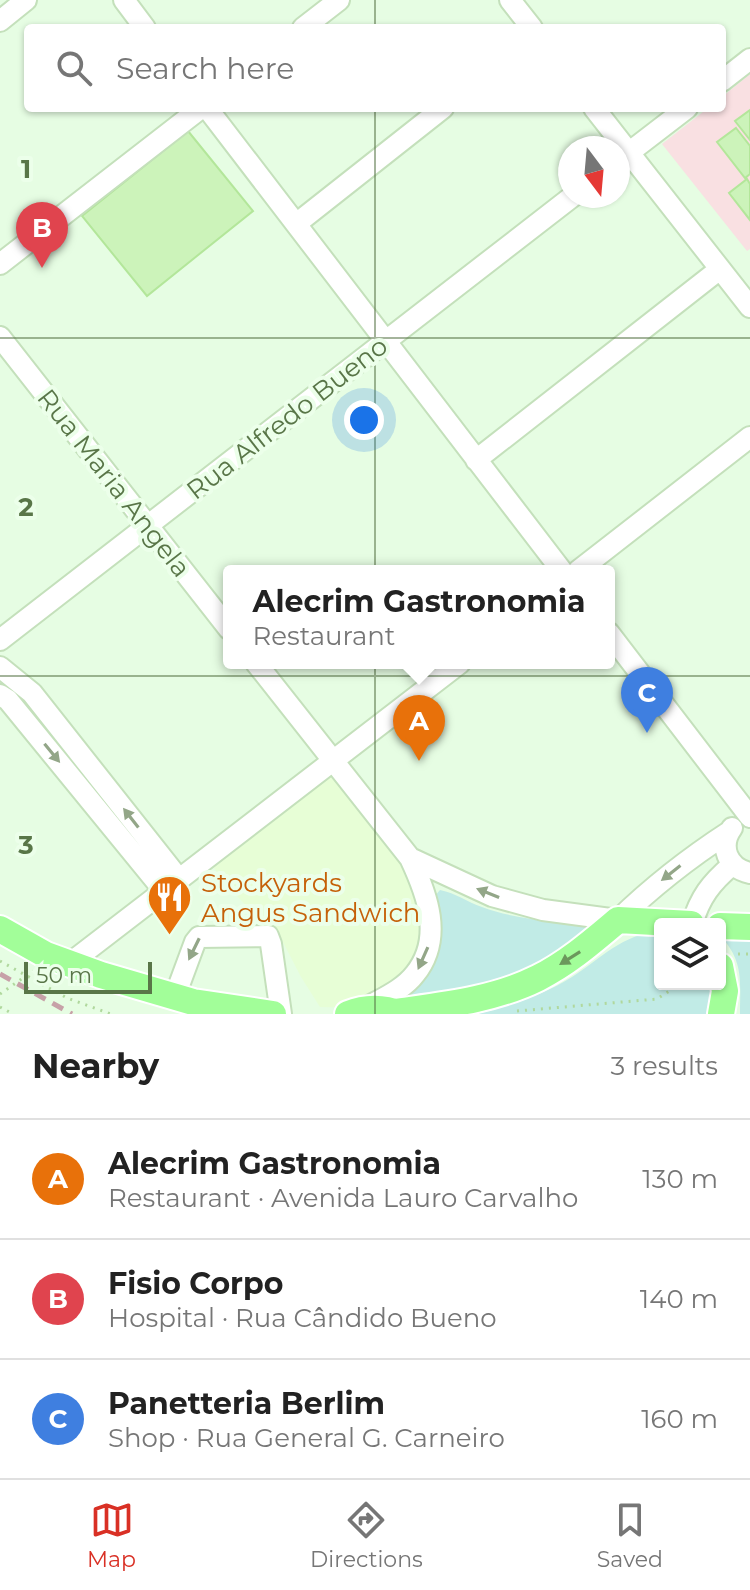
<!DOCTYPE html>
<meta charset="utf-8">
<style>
body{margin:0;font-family:Montserrat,sans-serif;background:#f6f6f6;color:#222}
.controls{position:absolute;right:24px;bottom:24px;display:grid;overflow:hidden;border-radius:8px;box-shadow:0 2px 6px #0004}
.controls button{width:72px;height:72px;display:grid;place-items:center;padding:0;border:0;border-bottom:2px solid #e0e0e0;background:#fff;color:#222;font:40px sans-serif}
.compass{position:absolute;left:558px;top:136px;width:72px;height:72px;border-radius:50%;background:#fff;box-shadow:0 2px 6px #0004;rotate:164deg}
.scale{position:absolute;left:24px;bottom:20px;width:128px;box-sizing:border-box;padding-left:8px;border:4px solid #597648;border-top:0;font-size:22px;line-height:28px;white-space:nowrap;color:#597648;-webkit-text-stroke:6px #ecffea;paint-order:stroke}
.you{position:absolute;left:364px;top:420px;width:28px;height:28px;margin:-20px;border:6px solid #fff;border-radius:50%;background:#1a73e8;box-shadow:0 0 0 12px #1a73e833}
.badge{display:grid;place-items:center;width:52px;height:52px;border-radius:50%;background:#d93025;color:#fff;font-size:26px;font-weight:700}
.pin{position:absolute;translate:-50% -66px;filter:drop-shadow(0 2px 4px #0008)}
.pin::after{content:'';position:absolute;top:42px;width:28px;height:24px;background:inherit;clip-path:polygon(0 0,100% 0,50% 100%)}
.popup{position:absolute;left:223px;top:565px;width:392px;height:104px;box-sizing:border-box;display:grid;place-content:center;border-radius:8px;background:#fff;filter:drop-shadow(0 2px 6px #0005);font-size:26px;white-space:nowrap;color:#767676}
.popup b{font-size:30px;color:#222}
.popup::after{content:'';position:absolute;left:50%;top:100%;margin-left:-16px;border:16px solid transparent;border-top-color:#fff}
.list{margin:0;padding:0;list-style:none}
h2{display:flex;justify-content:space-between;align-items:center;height:104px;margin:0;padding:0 32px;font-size:34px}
h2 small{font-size:26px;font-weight:400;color:#767676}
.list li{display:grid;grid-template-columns:52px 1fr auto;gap:24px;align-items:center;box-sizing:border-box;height:120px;padding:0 32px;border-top:2px solid #e0e0e0}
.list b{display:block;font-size:30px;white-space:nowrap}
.list p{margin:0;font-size:26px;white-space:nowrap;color:#767676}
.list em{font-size:26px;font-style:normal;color:#767676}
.icon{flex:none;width:44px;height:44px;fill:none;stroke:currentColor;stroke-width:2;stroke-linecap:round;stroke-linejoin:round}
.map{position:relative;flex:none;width:750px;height:1014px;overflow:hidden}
.search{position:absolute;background:#fff;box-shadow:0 2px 6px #0004;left:24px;right:24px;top:24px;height:88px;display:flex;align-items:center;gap:20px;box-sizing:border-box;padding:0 28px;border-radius:8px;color:#767676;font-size:30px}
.sheet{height:464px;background:#fff}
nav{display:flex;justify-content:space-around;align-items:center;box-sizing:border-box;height:112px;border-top:2px solid #e0e0e0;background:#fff;font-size:22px;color:#767676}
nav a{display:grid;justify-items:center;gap:4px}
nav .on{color:#d93025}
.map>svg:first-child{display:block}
.commercial{fill:#e7fed6}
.education{fill:#f9e0e2}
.green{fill:#c1ebe6}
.building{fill:#ccf3ba;stroke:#b3e69a;stroke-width:2}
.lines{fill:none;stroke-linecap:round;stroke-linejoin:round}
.minor-casing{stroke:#c4e0bb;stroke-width:24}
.major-casing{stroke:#fff;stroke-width:30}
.path{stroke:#b0d89d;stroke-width:3;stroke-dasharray:2 6;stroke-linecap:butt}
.minor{stroke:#fff;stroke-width:20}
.major{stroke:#a2fe99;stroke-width:26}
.rail{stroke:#c7a1a8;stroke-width:5;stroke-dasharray:12 8;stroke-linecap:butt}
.oneway{fill:#93a688}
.oneway2{fill:#6b985c}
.grid{fill:none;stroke:#597648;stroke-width:2;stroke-opacity:0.55}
.labels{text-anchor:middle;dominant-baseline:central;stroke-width:8;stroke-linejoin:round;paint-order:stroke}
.street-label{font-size:26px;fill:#597648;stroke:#ecffea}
.food-label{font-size:26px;fill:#c56008;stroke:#ecffea;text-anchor:start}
.grid-label{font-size:26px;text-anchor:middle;font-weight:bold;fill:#597648;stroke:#ecffea;stroke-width:8;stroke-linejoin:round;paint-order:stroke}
</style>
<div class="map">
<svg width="750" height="1014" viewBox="0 0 750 1014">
<rect width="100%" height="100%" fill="#e6fde3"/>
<path class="commercial" d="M330,773L410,858L431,925L412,973L363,1008L320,1007L301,977L284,944L229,888L211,864Z"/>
<path class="education" d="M750,74V249L747,251L662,144L708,108H722V97Z"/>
<path class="green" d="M440,890C456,893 467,902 482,907C516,920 554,921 590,924C536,980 473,990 399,997C434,958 447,951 434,897Z
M660,931V984H714L712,1014H477C510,1006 543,995 572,977C603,957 621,935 660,931Z
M720,935H750V1014H740C740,980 744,962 720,935Z"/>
<path class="building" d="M750,110V140L735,121Z
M736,128L750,146V174L745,178L717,142Z
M188,131L253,211L147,296L82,216Z
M747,179L750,184V220L729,193Z"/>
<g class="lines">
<defs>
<path id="minor" d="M124,0L145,28
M510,0L532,28
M0,21L26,0
M303,28L339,0
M722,81L750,59
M207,108L562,571
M594,108L750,307
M618,161L687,108
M296,224L443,108
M0,264L201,108
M0,337L229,629
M476,460L720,269
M578,571L750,437
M609,633L750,817
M0,640L573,196
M256,663L410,858C427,894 444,938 415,974C403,990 381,999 364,1009
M0,667L32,693L179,879
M0,695L8,700L164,891
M732,828C719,846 727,868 750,873
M410,858L492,896L543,910L618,920C652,887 689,858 729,832
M692,924C700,897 711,883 732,865
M69,964L460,663
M175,996L195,942L199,937L268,936L271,944L281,1014"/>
<path id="major" d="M720,926L750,927
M0,929L46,955L101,975L193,1002L273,1014
M720,966L725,991L721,1014
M395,1012C444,1005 494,1000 538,978C568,963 593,941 618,920L691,924
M348,1014C366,1007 383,1007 400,1014"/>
</defs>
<use href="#minor" class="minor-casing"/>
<use href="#major" class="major-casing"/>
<path class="path" d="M738,954H750
M0,961L67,998L111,1014
M0,994L33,971
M0,1007L13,1014
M517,1011L657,999L680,984"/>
<use href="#minor" class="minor"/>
<use href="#major" class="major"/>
<path class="rail" d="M0,974L72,1014"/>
</g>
<defs><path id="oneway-solid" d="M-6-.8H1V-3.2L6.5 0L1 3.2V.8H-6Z" transform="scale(2)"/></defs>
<g class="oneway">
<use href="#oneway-solid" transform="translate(52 753) rotate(51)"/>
<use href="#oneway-solid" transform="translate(131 818) rotate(-128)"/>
<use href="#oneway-solid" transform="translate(671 873) rotate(142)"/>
<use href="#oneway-solid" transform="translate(488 893) rotate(-158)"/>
<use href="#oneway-solid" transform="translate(194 949) rotate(116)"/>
<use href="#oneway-solid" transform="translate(423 958) rotate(114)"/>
</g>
<use class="oneway2" href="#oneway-solid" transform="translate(570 958) rotate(148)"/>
<path class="grid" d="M375,0V28M375,108V1014M0,338H750M0,676H750"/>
<defs>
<symbol id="restaurant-pin" viewBox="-11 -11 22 30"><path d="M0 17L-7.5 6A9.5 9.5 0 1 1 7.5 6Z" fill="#e8710a" stroke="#ecffea"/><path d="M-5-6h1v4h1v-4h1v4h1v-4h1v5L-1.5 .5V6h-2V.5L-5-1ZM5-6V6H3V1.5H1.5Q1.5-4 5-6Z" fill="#fff"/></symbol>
</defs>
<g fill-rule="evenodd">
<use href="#restaurant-pin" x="144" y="872" width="51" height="69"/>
</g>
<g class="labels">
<g class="street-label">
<text transform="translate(287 418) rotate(-38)">Rua Alfredo Bueno</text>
<text transform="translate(114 483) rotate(52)">Rua Maria Angela</text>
</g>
<g class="food-label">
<text x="201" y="883">Stockyards<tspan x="201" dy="30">Angus Sandwich</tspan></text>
</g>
</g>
<g class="grid-label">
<text x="26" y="178">1</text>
<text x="26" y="516">2</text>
<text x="26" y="854">3</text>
</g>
</svg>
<div class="controls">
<button><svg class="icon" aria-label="layers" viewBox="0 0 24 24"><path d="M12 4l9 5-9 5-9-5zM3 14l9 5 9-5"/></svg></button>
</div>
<svg class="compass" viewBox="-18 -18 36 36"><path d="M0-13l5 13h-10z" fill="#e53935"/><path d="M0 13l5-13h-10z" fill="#767676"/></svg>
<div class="scale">50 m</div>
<div class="you"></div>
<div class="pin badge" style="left:419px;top:761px;background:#e8710a">A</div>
<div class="popup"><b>Alecrim Gastronomia</b>Restaurant</div>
<div class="pin badge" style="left:42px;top:268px;background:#e0444e">B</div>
<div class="pin badge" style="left:647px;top:733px;background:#3f7fe0">C</div>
<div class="search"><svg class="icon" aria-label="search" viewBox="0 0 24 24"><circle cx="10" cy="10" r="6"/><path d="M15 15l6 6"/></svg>Search here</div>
</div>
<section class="sheet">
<h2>Nearby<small>3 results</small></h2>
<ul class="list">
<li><span class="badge" style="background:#e8710a">A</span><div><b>Alecrim Gastronomia</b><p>Restaurant · Avenida Lauro Carvalho</p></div><em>130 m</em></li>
<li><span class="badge" style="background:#e0444e">B</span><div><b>Fisio Corpo</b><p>Hospital · Rua Cândido Bueno</p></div><em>140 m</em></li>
<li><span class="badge" style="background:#3f7fe0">C</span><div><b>Panetteria Berlim</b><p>Shop · Rua General G. Carneiro</p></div><em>160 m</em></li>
</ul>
</section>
<nav>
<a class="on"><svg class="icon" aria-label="map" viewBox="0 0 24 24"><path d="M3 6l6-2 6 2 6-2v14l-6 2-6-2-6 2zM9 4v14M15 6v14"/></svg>Map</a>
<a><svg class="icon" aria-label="directions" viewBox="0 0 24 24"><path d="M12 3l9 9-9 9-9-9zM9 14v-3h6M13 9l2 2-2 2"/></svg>Directions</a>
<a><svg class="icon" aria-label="saved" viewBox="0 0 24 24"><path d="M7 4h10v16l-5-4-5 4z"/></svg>Saved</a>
</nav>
